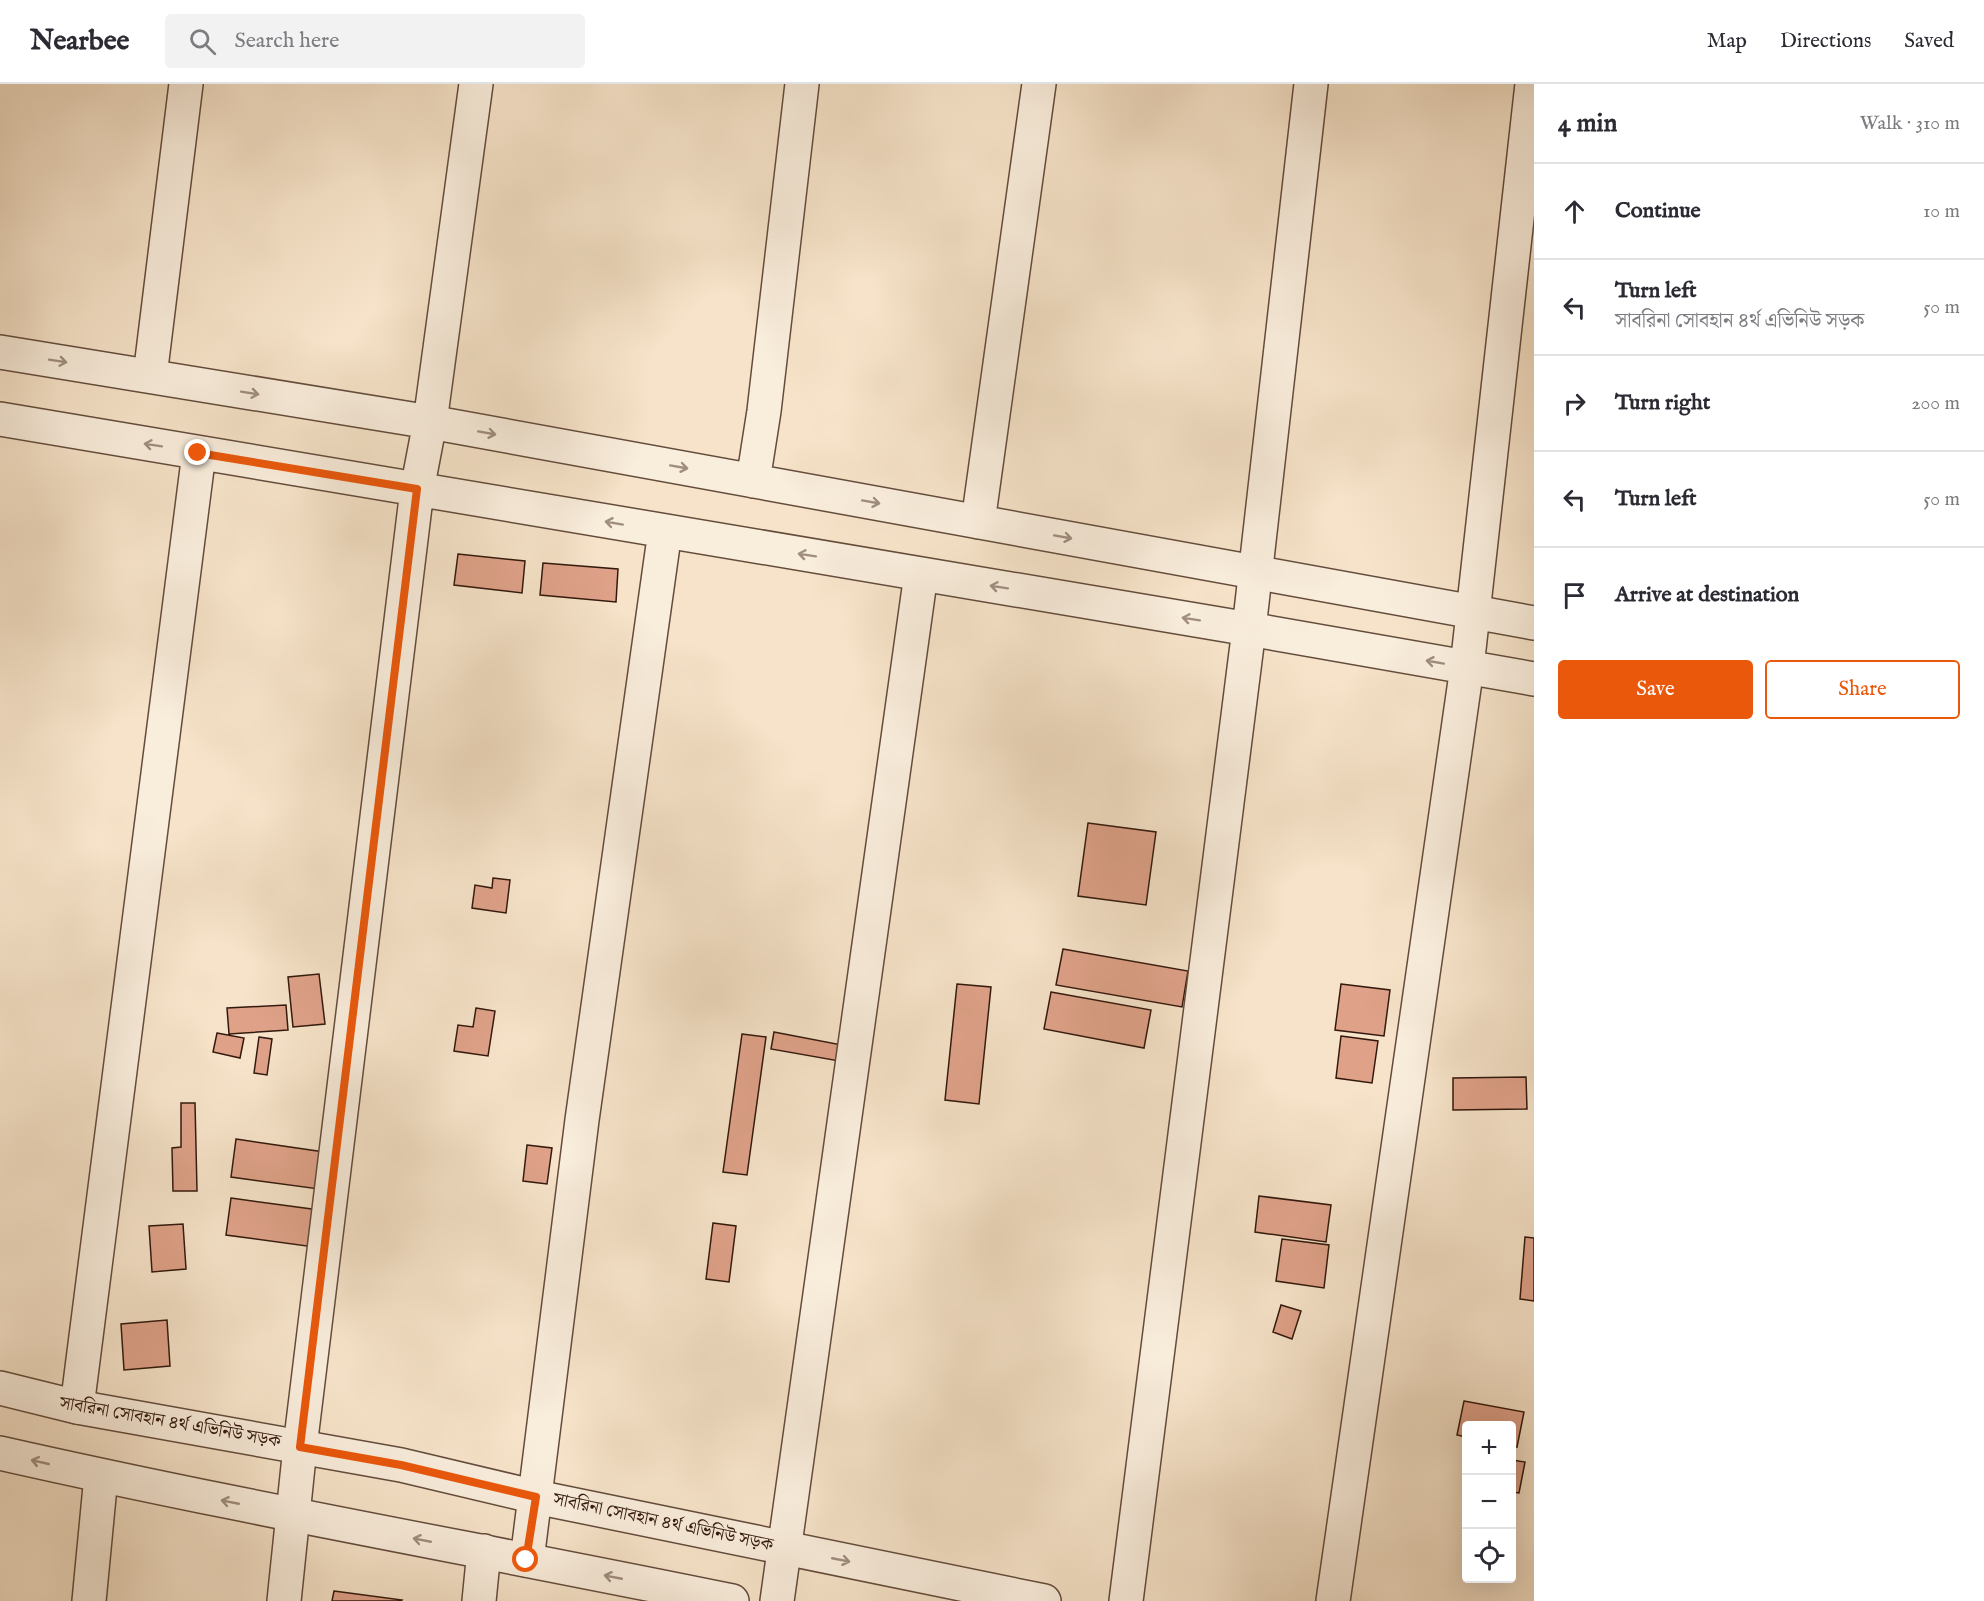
<!DOCTYPE html>
<meta charset="utf-8">
<style>
body{margin:0;font-family:"IM FELL English","Noto Serif Bengali",serif;background:#f2f2f3;color:#2b2b33}
.controls{position:absolute;right:18px;bottom:18px;display:grid;overflow:hidden;border-radius:6px;box-shadow:0 6px 24px #0002}
.controls button{width:54px;height:54px;display:grid;place-items:center;padding:0;border:0;border-bottom:2px solid #e1e1e2;background:#fff;color:#2b2b33;font:30px sans-serif}
.stop{position:absolute;width:18px;height:18px;margin:-14px;border:4px solid #ea580c;border-radius:50%;background:#fff}
.stop.end{background:#ea580c;border-color:#fff;box-shadow:0 2px 6px #0008}
.list{margin:0;padding:0;list-style:none}
h2{display:flex;justify-content:space-between;align-items:center;height:78px;margin:0;padding:0 24px;font-size:26px}
h2 small{font-size:20px;font-weight:400;color:#7c7c81}
.list li{display:grid;grid-template-columns:39px 1fr auto;gap:18px;align-items:center;box-sizing:border-box;height:96px;padding:0 24px;border-top:2px solid #e1e1e2}
.list b{display:block;font-size:22px;white-space:nowrap}
.list p{margin:0;font-size:20px;white-space:nowrap;color:#7c7c81}
.list em{font-size:20px;font-style:normal;color:#7c7c81}
.actions{display:flex;gap:12px;padding:18px 24px}
.actions a{flex:1;padding:14px 0;border:2px solid #ea580c;border-radius:6px;text-align:center;font-size:21px;color:#ea580c}
.actions .main{background:#ea580c;color:#fff}
.icon{flex:none;width:33px;height:33px;fill:none;stroke:currentColor;stroke-width:2;stroke-linecap:round;stroke-linejoin:round}
.map{position:relative;flex:none;width:1534px;height:1517px;overflow:hidden}
header{display:flex;align-items:center;gap:36px;box-sizing:border-box;height:84px;padding:0 30px;background:#fff;border-bottom:2px solid #e1e1e2}
header strong{font-size:28px}
nav{display:flex;gap:33px;margin-inline-start:auto;font-size:21px}
.search{width:420px;height:54px;background:#f2f2f3;display:flex;align-items:center;gap:15px;box-sizing:border-box;padding:0 21px;border-radius:6px;color:#7c7c81;font-size:22px}
main{display:flex}
aside{flex:1;background:#fff}
.map>svg:first-child{display:block}
.building{fill:#dfa289;stroke:#33190d;stroke-width:1.5}
.lines{fill:none;stroke-linecap:round;stroke-linejoin:round}
.minor-casing{stroke:#644c3c;stroke-width:36}
.tertiary-casing{stroke:#644c3c;stroke-width:36}
.minor{stroke:#f9eddc;stroke-width:33}
.tertiary{stroke:#f9eddc;stroke-width:33}
.oneway{stroke:#a08e7f}
.route{stroke:#ea580c;stroke-width:8}
.labels{text-anchor:middle;dominant-baseline:central;stroke-width:4.5;stroke-linejoin:round;paint-order:stroke}
.street-label{font-size:18px;fill:#33190d;stroke:#f9eddc}
</style>
<header>
<strong>Nearbee</strong>
<div class="search"><svg class="icon" aria-label="search" viewBox="0 0 24 24"><circle cx="10" cy="10" r="6"/><path d="M15 15l6 6"/></svg>Search here</div>
<nav><a>Map</a><a>Directions</a><a>Saved</a></nav>
</header>
<main>
<div class="map">
<svg width="1534" height="1517" viewBox="0 0 1534 1517">
<rect width="100%" height="100%" fill="#f6e3c9"/>
<filter id="stains"><feTurbulence type="fractalNoise" baseFrequency=".00333" numOctaves="4"/><feColorMatrix values="0 0 0 0 .2 0 0 0 0 .09 0 0 0 0 .02 0 0 0 .5 -.17"/></filter>
<radialGradient id="worn" r=".72"><stop offset=".6" stop-color="#630" stop-opacity="0"/><stop offset="1" stop-color="#630" stop-opacity=".3"/></radialGradient>
<path class="building" d="M458,470L525,477L522,509L454,501Z
M543,479L618,485L616,518L540,511Z
M1088,739L1156,748L1146,821L1078,812Z
M493,794L510,796L506,829L472,824L475,801L492,804Z
M1063,865L1188,887L1182,923L1056,901Z
M319,890L325,940L293,943L288,893Z
M957,900L991,903L979,1020L945,1016Z
M1341,900L1390,906L1384,952L1335,946Z
M1051,908L1151,926L1144,964L1044,945Z
M286,921L288,946L229,950L227,924Z
M476,924L495,927L488,972L454,967L458,941L473,943Z
M774,948L842,961L839,977L771,965Z
M217,949L244,954L240,974L213,968Z
M742,950L766,953L747,1091L723,1088Z
M1341,952L1378,957L1372,999L1336,994Z
M259,953L272,955L267,991L254,989Z
M1526,993L1527,1025L1453,1026V994Z
M181,1019H195L197,1107H173L172,1064L181,1063Z
M236,1055L324,1068L319,1105L231,1093Z
M527,1061L552,1064L547,1100L523,1097Z
M1259,1112L1331,1121L1326,1158L1255,1148Z
M231,1114L319,1126L314,1163L226,1151Z
M713,1139L736,1142L729,1198L706,1195Z
M183,1140L186,1185L152,1188L149,1142Z
M1525,1153L1534,1154V1217L1520,1215Z
M1282,1155L1329,1161L1324,1204L1276,1197Z
M1281,1221L1301,1227L1292,1255L1273,1248Z
M167,1236L170,1282L124,1286L121,1240Z
M1464,1317L1524,1328L1517,1363L1512,1362V1342H1466V1353L1457,1351Z
M1512,1376L1525,1378L1519,1409L1512,1408Z
M334,1507L402,1516L401,1517H332Z"/>
<g class="lines">
<defs>
<path id="minor" d="M0,268L430,338L1534,539
M150,292L186,0
M0,335L1249,545L1534,595
M753,397L764,327L802,0
M978,438L1039,0
M77,1323L199,369
M527,1476L582,1036L665,447
M89,1517L101,1392
M284,1517L300,1363L417,406L430,338L476,0
M479,1517L484,1467
M777,1517L921,490
M1126,1517L1249,545L1311,0
M1333,1517L1467,583L1532,0"/>
<path id="tertiary" d="M0,1304L77,1323L401,1381L536,1413L1044,1517
M0,1369C243,1424 488,1467 732,1517"/>
</defs>
<use href="#minor" class="minor-casing"/>
<use href="#tertiary" class="tertiary-casing"/>
<use href="#minor" class="minor"/>
<use href="#tertiary" class="tertiary"/>
</g>
<defs><path id="oneway-shaft" d="M-6 0H5M1.5-3L5.5 0L1.5 3" fill="none" stroke-width="1.6" stroke-linecap="round" stroke-linejoin="round" transform="scale(1.5)"/></defs>
<g class="oneway">
<use href="#oneway-shaft" transform="translate(58 277) rotate(9)"/>
<use href="#oneway-shaft" transform="translate(250 309) rotate(9)"/>
<use href="#oneway-shaft" transform="translate(487 349) rotate(10)"/>
<use href="#oneway-shaft" transform="translate(153 361) rotate(-171)"/>
<use href="#oneway-shaft" transform="translate(679 383) rotate(10)"/>
<use href="#oneway-shaft" transform="translate(871 418) rotate(10)"/>
<use href="#oneway-shaft" transform="translate(614 439) rotate(-170)"/>
<use href="#oneway-shaft" transform="translate(1063 453) rotate(10)"/>
<use href="#oneway-shaft" transform="translate(807 471) rotate(-171)"/>
<use href="#oneway-shaft" transform="translate(999 503) rotate(-171)"/>
<use href="#oneway-shaft" transform="translate(1191 535) rotate(-171)"/>
<use href="#oneway-shaft" transform="translate(1435 578) rotate(-170)"/>
<use href="#oneway-shaft" transform="translate(40 1378) rotate(-167)"/>
<use href="#oneway-shaft" transform="translate(230 1418) rotate(-169)"/>
<use href="#oneway-shaft" transform="translate(422 1456) rotate(-169)"/>
<use href="#oneway-shaft" transform="translate(841 1476) rotate(11)"/>
<use href="#oneway-shaft" transform="translate(613 1493) rotate(-169)"/>
</g>
<g class="lines">
<path class="route" d="M198,369L417,405L300,1363L401,1381L536,1413L526,1476"/>
</g>
<g class="labels">
<g class="street-label">
<text transform="translate(170 1339) rotate(10)">সাবরিনা সোবহান ৪র্থ এভিনিউ সড়ক</text>
<text transform="translate(663 1439) rotate(12)">সাবরিনা সোবহান ৪র্থ এভিনিউ সড়ক</text>
</g>
</g>
<rect width="100%" height="100%" filter="url(#stains)"/>
<rect width="100%" height="100%" fill="url(#worn)"/>
</svg>
<div class="controls">
<button>+</button>
<button>−</button>
<button><svg class="icon" aria-label="locate" viewBox="0 0 24 24"><circle cx="12" cy="12" r="6"/><path d="M12 2v4M12 18v4M2 12h4M18 12h4"/></svg></button>
</div>
<div class="stop" style="left:526px;top:1476px"></div>
<div class="stop end" style="left:198px;top:369px"></div>
</div>
<aside>
<h2>4 min<small>Walk · 310 m</small></h2>
<ul class="list">
<li><svg class="icon" aria-label="ahead" viewBox="0 0 24 24"><path d="M12 20V5M6 11l6-6 6 6"/></svg><div><b>Continue</b></div><em>10 m</em></li>
<li><svg class="icon" aria-label="left" viewBox="0 0 24 24"><path d="M17 20v-9H6M10 6l-5 5 5 5"/></svg><div><b>Turn left</b><p>সাবরিনা সোবহান ৪র্থ এভিনিউ সড়ক</p></div><em>50 m</em></li>
<li><svg class="icon" aria-label="right" viewBox="0 0 24 24"><path d="M7 20v-9h11M14 6l5 5-5 5"/></svg><div><b>Turn right</b></div><em>200 m</em></li>
<li><svg class="icon" aria-label="left" viewBox="0 0 24 24"><path d="M17 20v-9H6M10 6l-5 5 5 5"/></svg><div><b>Turn left</b></div><em>50 m</em></li>
<li><svg class="icon" aria-label="arrive" viewBox="0 0 24 24"><path d="M6 21V4h12l-3 4 3 4H6"/></svg><div><b>Arrive at destination</b></div></li>
</ul>
<div class="actions"><a class="main">Save</a><a>Share</a></div>
</aside>
</main>
